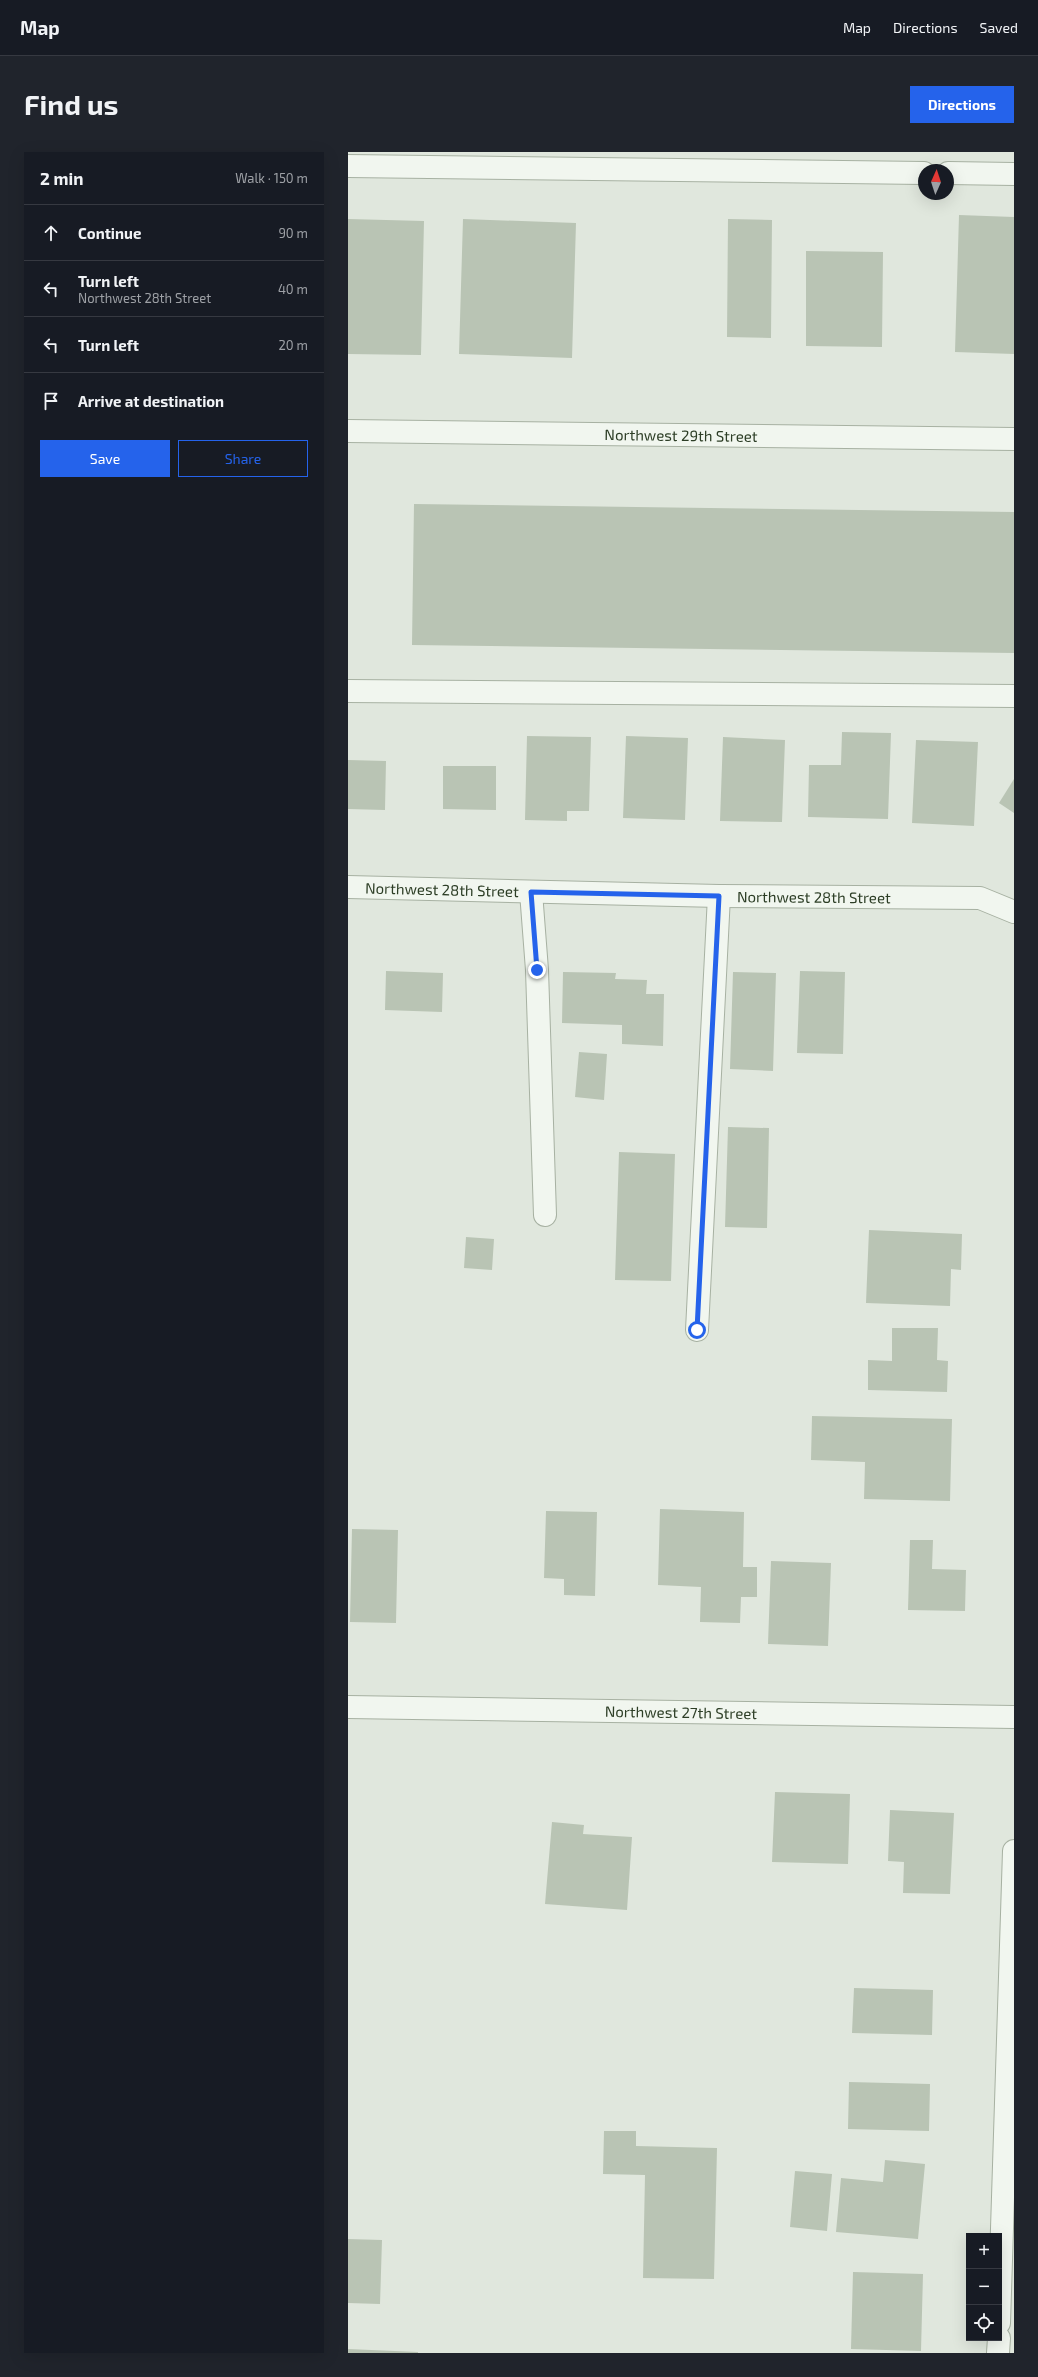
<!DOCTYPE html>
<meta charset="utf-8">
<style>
body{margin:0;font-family:"Exo 2",sans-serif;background:#20242c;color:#f1f3f6}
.controls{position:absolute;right:12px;bottom:12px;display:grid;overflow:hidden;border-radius:0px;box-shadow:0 4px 16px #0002}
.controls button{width:36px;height:36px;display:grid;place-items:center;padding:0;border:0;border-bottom:1px solid #363941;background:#171b24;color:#f1f3f6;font:20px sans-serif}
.compass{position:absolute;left:570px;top:12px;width:36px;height:36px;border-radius:50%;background:#171b24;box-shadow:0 4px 16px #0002;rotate:3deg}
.stop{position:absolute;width:12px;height:12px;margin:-9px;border:3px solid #2563eb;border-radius:50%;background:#fff}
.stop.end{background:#2563eb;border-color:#fff;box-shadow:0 1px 4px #0008}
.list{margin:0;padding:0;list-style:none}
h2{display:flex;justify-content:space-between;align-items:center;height:52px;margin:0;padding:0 16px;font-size:17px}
h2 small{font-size:13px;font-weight:400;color:#9ea1a6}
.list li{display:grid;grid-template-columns:26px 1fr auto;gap:12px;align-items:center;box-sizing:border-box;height:56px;padding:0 16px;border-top:1px solid #363941}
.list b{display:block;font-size:15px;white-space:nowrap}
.list p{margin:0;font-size:13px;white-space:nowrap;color:#9ea1a6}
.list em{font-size:13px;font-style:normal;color:#9ea1a6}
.actions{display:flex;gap:8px;padding:12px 16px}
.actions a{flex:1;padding:9px 0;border:1px solid #2563eb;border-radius:0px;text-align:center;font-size:14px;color:#2563eb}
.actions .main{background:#2563eb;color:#fff}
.icon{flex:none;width:22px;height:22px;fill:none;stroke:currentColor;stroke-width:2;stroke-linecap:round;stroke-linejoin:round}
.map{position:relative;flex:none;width:666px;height:2201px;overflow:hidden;border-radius:0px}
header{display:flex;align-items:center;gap:24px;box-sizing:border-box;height:56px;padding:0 20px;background:#171b24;border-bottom:1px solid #363941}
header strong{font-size:19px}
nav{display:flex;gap:22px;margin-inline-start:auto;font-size:14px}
.intro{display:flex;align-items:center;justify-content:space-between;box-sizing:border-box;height:96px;padding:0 24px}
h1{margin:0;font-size:28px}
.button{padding:10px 18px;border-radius:0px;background:#2563eb;color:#fff;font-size:14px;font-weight:700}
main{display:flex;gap:24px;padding:0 24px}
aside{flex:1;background:#171b24;border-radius:0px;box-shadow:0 4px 16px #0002}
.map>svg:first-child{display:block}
.building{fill:#b9c4b4}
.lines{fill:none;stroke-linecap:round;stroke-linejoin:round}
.minor-casing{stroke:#a7b1a2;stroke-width:24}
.minor{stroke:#f1f6ef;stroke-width:22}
.route{stroke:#2563eb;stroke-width:5}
.labels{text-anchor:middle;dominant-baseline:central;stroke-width:3;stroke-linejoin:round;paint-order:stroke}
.street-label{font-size:15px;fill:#2d3e26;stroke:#eff5ec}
</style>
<header>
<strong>Map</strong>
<nav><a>Map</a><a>Directions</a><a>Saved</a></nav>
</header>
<div class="intro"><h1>Find us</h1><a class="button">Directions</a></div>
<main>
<aside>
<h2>2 min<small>Walk · 150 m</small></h2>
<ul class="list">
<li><svg class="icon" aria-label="ahead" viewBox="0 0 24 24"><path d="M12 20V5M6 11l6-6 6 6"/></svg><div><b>Continue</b></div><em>90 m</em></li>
<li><svg class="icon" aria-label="left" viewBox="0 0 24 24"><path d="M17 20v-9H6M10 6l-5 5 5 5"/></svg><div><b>Turn left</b><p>Northwest 28th Street</p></div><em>40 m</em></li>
<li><svg class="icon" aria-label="left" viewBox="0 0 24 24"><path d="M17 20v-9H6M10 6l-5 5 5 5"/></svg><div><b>Turn left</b></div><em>20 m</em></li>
<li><svg class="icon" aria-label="arrive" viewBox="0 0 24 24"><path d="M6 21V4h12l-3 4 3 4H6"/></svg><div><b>Arrive at destination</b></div></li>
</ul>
<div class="actions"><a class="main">Save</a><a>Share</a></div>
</aside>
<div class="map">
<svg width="666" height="2201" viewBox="0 0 666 2201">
<rect width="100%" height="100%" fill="#e0e7dd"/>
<path class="building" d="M611,63L666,65V202L607,200Z
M0,67L76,69L73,203L0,202Z
M115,67L228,71L224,206L111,202Z
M380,67L424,68L423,186L379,185Z
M458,99L535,100L534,195L458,194Z
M66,352L666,360V501L64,493Z
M494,580L543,581L540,667L460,665L461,613H493Z
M179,584L243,585L241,659H219V669L177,668Z
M278,584L340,586L337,668L275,666Z
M375,585L437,588L434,670L372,669Z
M568,588L630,590L626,674L564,671Z
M0,608L38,609L37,658L0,657Z
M95,614H148V658L95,657Z
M666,627V661L651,651Z
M38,819L95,821L94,860L37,858Z
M452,819L497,820L495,902L449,901Z
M215,820L268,821L267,827L299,828L298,842H316L315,894L274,892V873L214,871Z
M385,820L428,821L425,919L382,917Z
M231,900L259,902L256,948L227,945Z
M380,975L421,976L419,1076L377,1075Z
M271,1000L327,1002L323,1129L267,1128Z
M521,1078L614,1082L613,1118L603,1117L602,1154L518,1151Z
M118,1085L146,1087L144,1118L116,1116Z
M544,1176H590L589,1208L600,1209L599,1240L520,1238V1208L544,1209Z
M464,1264L604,1267L602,1349L516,1347L517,1310L463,1308Z
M312,1357L396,1360L395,1415H409V1445H393L392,1471L352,1470L353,1435L310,1433Z
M198,1359L249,1360L247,1444L216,1443V1427L196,1426Z
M4,1377L50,1378L48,1471L2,1470Z
M562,1388H585L584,1417L618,1418L617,1459L560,1458Z
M423,1409L483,1411L480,1494L420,1492Z
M427,1640L502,1642L500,1712L424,1710Z
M542,1658L606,1661L602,1742L555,1741L556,1710L540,1709Z
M204,1670L236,1673L235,1682L284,1685L279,1758L197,1752Z
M506,1836L585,1838L584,1883L504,1881Z
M501,1930L582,1932L581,1979L500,1977Z
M256,1979H288V1994L369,1996L366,2127L295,2126L297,2023L255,2022Z
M537,2008L577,2012L570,2087L488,2080L493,2026L535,2030Z
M447,2019L484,2022L479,2079L442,2075Z
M0,2087L34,2088L32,2152L0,2151Z
M505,2120L575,2122L573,2199L503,2197Z
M0,2197L70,2200V2201H0Z"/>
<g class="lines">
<defs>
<g id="minor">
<path d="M0,14L576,21"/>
<path d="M600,21L666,22"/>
<path id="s1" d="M0,279L666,287"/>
<path d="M0,539L666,544"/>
<path id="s2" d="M0,735L371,744L632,746L666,760"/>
<path d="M183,740L189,818L197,1063"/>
<path d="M349,1178L371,744"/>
<path id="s3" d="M0,1555L666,1565"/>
<path d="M651,2171L666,1699"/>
<path d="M650,2201L651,2186"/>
</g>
</defs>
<use href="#minor" class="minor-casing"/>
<use href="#minor" class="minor"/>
</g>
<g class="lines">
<path class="route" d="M189,818L183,740L371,744L349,1178"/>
</g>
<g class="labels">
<g class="street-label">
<text stroke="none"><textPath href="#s1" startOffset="333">Northwest 29th Street</textPath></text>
<text stroke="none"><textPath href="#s2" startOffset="94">Northwest 28th Street</textPath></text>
<text stroke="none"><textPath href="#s2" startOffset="466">Northwest 28th Street</textPath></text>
<text stroke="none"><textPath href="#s3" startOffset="333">Northwest 27th Street</textPath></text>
</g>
</g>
</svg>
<div class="controls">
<button>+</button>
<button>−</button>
<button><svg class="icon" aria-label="locate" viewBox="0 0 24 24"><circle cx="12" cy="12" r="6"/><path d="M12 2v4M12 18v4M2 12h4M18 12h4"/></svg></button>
</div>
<svg class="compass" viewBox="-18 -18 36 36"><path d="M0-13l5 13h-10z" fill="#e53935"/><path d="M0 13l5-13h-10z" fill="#9ea1a6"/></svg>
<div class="stop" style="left:349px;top:1178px"></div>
<div class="stop end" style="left:189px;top:818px"></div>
</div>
</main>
